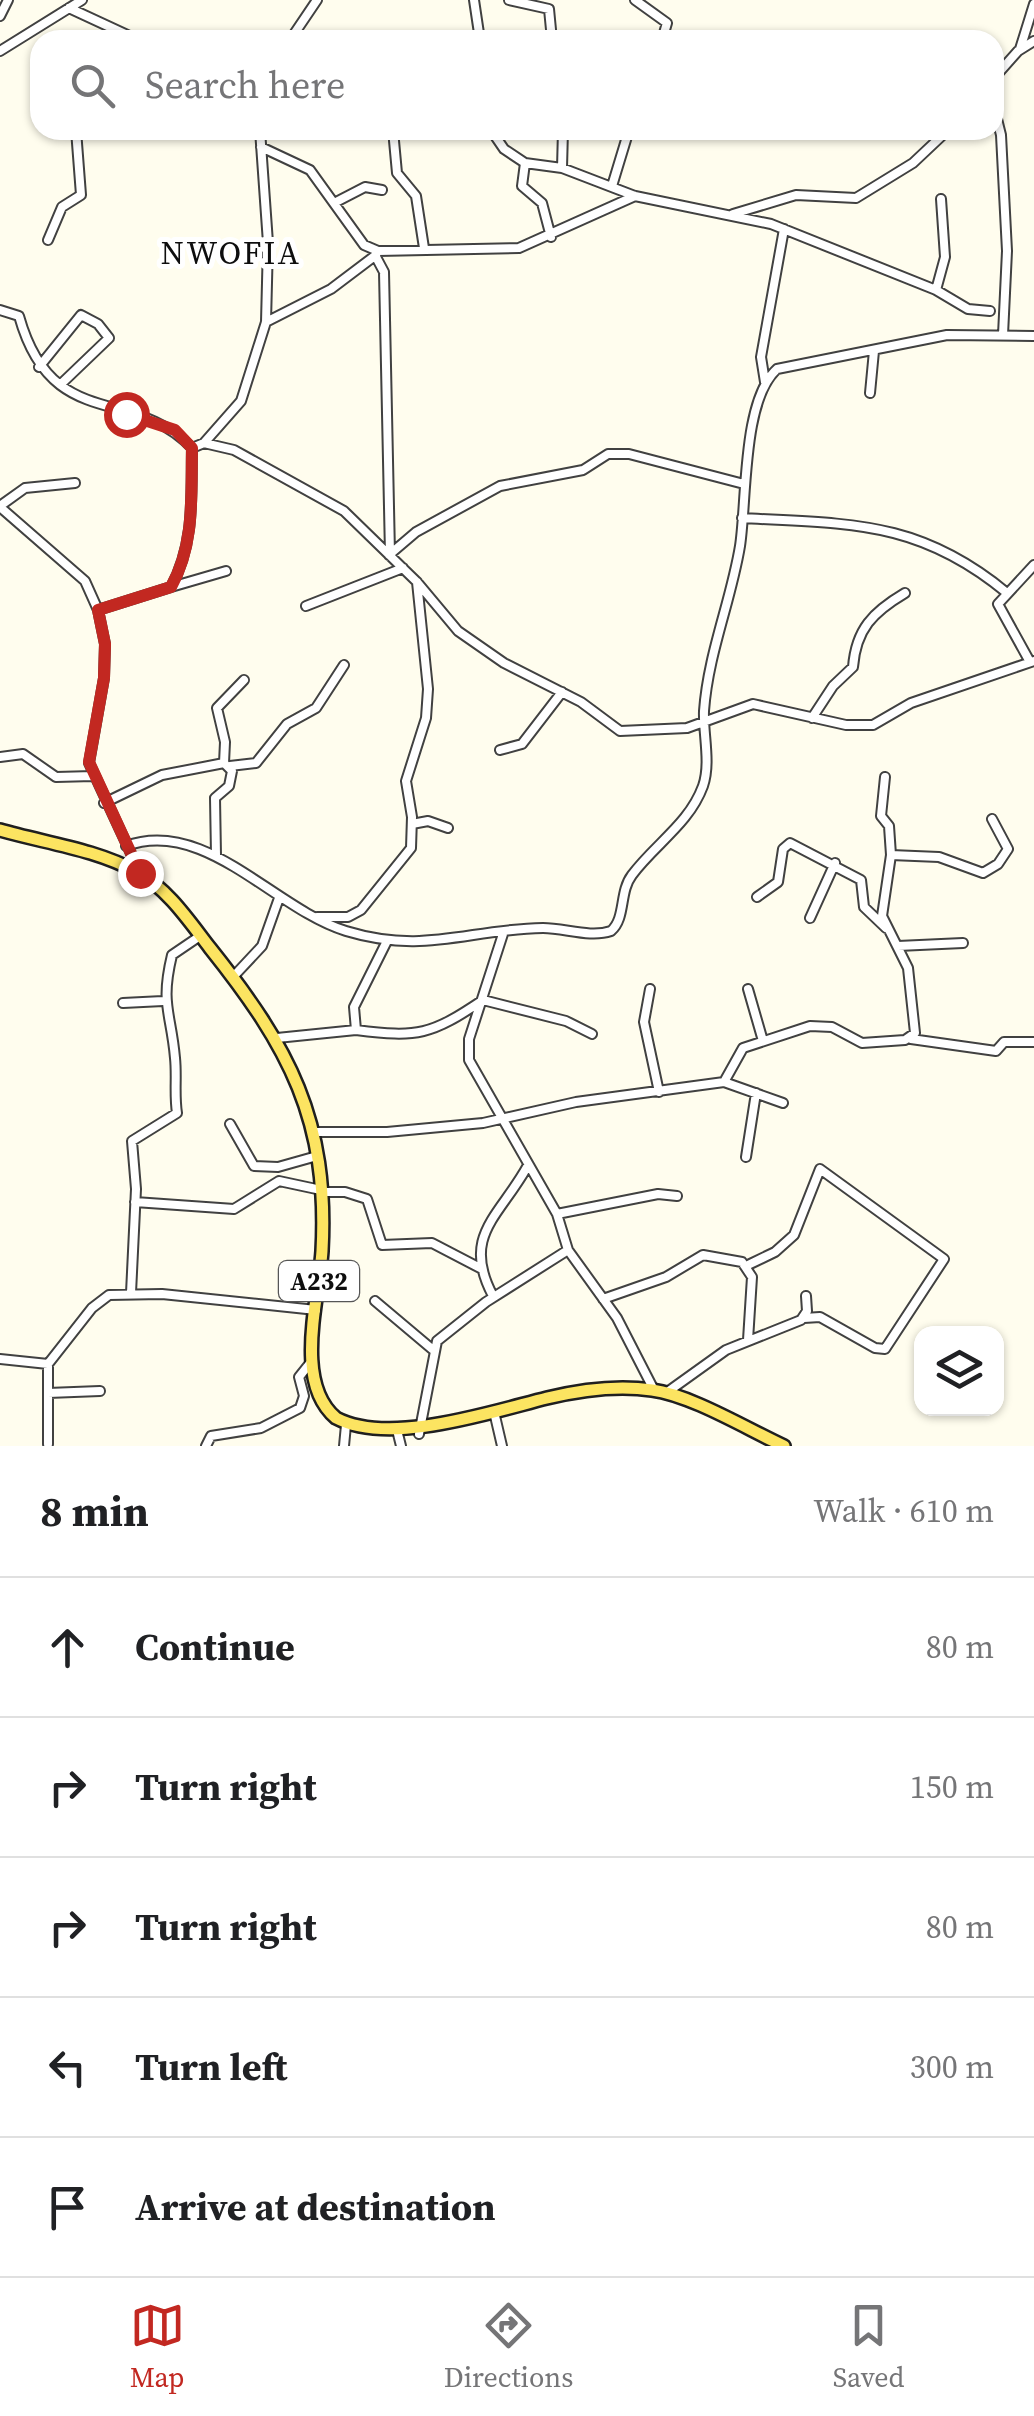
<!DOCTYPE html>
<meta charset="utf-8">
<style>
body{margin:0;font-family:"Source Serif 4",serif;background:#f6f6f6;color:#202124}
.controls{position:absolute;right:30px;bottom:30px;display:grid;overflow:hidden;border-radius:20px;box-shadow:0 2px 8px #0004}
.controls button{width:90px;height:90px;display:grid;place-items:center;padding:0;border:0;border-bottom:2px solid #e0e0e0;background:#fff;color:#202124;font:50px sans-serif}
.stop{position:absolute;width:30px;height:30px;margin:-22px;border:8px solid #c22821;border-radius:50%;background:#fff}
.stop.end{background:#c22821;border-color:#fff;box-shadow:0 2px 10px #0008}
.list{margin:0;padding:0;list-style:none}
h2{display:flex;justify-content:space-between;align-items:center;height:130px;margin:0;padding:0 40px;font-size:42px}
h2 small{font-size:32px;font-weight:400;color:#757577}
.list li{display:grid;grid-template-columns:65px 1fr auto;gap:30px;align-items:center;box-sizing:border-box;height:140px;padding:0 40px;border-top:2px solid #e0e0e0}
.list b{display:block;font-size:38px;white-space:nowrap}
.list em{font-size:32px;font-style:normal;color:#757577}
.icon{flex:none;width:55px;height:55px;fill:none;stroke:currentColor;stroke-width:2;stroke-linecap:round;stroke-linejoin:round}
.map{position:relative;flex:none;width:1034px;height:1446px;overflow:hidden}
.search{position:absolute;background:#fff;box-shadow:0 2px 8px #0004;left:30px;right:30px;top:30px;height:110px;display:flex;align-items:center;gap:25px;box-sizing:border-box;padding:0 35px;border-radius:30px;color:#757577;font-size:38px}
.sheet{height:830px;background:#fff}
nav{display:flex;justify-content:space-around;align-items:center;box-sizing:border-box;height:140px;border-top:2px solid #e0e0e0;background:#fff;font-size:28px;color:#757577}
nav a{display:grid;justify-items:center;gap:5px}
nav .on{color:#c22821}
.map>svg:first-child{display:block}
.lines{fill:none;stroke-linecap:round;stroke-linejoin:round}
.street-casing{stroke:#414141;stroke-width:12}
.primary-casing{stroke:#1f1f1f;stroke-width:16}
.street{stroke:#fff;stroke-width:8}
.primary{stroke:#fce461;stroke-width:11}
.route{stroke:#c22821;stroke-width:12}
.labels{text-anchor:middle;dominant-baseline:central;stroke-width:10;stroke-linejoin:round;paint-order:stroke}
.shield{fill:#fff;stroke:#565656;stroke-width:2.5}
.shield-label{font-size:25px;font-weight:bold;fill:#0e0e0e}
.quarter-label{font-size:32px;letter-spacing:2.5px;fill:#0e0e0e;stroke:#fff}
</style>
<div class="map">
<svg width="1034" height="1446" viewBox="0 0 1034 1446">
<rect width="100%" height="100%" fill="#fffdee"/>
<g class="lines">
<defs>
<path id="street" d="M474,0L480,40
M509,0L549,9L552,40
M635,0L667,23L662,40
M69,8L138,40
M0,16L8,0
M290,40L317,0
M1020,49L1034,4
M0,51L82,0
M994,78L1018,51L1034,41
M994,107L1001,135L1007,251L1003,335
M393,130L397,173L416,196L424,248
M491,130L504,149L525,163L562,168L635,196L771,224L936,290L945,257L941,199
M261,147L310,170L364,245L378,251L519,248L635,196
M525,163L522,186L542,203L551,237
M562,168L563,130
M612,186L629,130
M336,202L365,187L382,190
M733,214L796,195L856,198L913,163L948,130
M48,240L62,207L81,195L76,130
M376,257L384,272L390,554
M936,290L968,309L990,311
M0,310L19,316C52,434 133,385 192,448L204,443L234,450L344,511L417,582L458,631L504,663L581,702L620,731L687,728L753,704L846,725H873L911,703L1034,661
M266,322L331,289L376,255
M39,367L81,315L98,324L109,338L61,384
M765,382L761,357L784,229
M870,393L874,351
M204,443L241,401L266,322L268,243L260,130
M0,506L25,488L75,483
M0,507L85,581L98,610L105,644L104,678L89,763L140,873
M742,518C850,524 919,520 1007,593
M389,555L416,532L500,486L583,470L608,454H629L744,484
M171,587L226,571
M306,606L403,568
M98,610L171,587C195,543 191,496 192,448
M1030,662L998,604L1034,565
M812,718L833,686L853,667C856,629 873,612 905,593
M500,750L522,744L562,692
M0,757L23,754L56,777L93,776
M230,766L256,763L287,724L316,708L344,665
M104,803L162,775L224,763
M412,824L428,821L448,828
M126,846C205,817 274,909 346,931C425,955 468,929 543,928C565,928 590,938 611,931C626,918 619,892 632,875C655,844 689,824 703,786C711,763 703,734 704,711C708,654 731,601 740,546C747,501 742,400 777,369L947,335L1034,336
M216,855L215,798L229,786L232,771L224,763L225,742L217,708L244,680
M891,855L939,857L983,873L998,864L1008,849L992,819
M757,897L778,882L783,849L790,843L861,880L864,907L886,928
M317,917H348L361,910L411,848L412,817L406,781L426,718L428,689L417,582
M810,918L835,863
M503,934L469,1039V1060L557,1214L568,1250L617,1318L654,1390
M387,941L354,1007L356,1030C418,1038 431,1035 483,1000L566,1021L592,1034
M898,946L963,943
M233,977L262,946L279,898
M650,989L644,1022L659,1092
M748,989L763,1041
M123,1003L163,1001
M277,1038L356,1030
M911,1039L996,1051L1004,1042H1034
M724,1082L743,1048L810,1026L832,1027L862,1043L905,1040L915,1033L908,968L882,916L891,855L889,826L881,816L885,777
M230,1124L254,1166L278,1167L317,1156
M313,1132H387L483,1123L576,1102L724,1082L783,1103
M746,1157L756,1093
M321,1192H345L367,1199L382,1245L432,1243L482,1269
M135,1202L234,1209L279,1181L321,1190
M557,1214L658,1194L677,1196
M748,1265L775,1252L794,1235L820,1169L944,1259L885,1349L875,1348L820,1317L804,1318
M131,1293L136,1189L132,1141L177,1113C174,1094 177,1077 175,1058C171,1012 160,1005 172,955L200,936
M493,1296C461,1236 499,1217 527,1167
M603,1299L666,1277L703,1255L742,1262L752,1277L748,1340
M375,1301L432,1349
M0,1359L48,1364
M48,1393L100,1391
M666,1393L726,1350L801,1320L807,1311L806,1296
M495,1416L502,1446
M398,1434L401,1446
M419,1434L437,1341L486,1302L568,1250
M48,1444V1364L92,1308L109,1295L162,1294L316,1310
M206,1446L211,1436L261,1428L300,1408L304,1396L299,1377L311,1362
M344,1446L346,1425"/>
<path id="primary" d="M0,830C45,843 95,849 137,872C168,889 189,921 210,948C289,1047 329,1120 322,1251C319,1299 293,1382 336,1418C389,1446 491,1412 547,1398C580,1390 618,1385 652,1390C691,1395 747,1429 784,1446"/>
</defs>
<use href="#street" class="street-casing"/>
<use href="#primary" class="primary-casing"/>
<use href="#street" class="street"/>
<use href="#primary" class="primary"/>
</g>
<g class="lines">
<path class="route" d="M126,414L175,430L192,448C191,496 195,544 171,587L98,610L105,644L104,678L89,762L140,873"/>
</g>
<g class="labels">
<rect class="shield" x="279" y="1261" width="80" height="40" rx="8"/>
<g class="shield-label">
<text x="319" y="1281">A232</text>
</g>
<g class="quarter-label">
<text x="231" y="253">NWOFIA</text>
</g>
</g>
</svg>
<div class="controls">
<button><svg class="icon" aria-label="layers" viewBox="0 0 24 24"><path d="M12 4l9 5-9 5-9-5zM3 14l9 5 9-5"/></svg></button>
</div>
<div class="stop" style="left:126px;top:414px"></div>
<div class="stop end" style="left:140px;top:873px"></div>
<div class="search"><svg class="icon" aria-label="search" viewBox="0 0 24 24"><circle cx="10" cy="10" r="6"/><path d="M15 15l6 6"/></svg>Search here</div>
</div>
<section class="sheet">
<h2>8 min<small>Walk · 610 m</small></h2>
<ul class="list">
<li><svg class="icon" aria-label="ahead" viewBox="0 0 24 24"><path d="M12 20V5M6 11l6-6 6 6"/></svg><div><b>Continue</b></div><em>80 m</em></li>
<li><svg class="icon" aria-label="right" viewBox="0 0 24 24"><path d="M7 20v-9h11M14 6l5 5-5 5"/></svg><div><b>Turn right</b></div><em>150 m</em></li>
<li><svg class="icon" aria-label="right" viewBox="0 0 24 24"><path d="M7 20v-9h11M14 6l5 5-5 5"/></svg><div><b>Turn right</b></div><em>80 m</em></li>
<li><svg class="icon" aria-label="left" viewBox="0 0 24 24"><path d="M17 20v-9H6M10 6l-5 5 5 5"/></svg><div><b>Turn left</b></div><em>300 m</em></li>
<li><svg class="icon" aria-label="arrive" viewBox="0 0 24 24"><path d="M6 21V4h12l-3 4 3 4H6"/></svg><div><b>Arrive at destination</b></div></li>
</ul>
</section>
<nav>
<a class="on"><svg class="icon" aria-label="map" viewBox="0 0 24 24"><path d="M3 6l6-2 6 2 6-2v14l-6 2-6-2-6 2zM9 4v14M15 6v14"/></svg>Map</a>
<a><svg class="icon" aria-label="directions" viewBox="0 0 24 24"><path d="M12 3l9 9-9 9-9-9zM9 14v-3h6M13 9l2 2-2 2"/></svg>Directions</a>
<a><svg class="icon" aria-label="saved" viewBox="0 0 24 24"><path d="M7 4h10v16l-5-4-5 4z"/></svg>Saved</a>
</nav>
